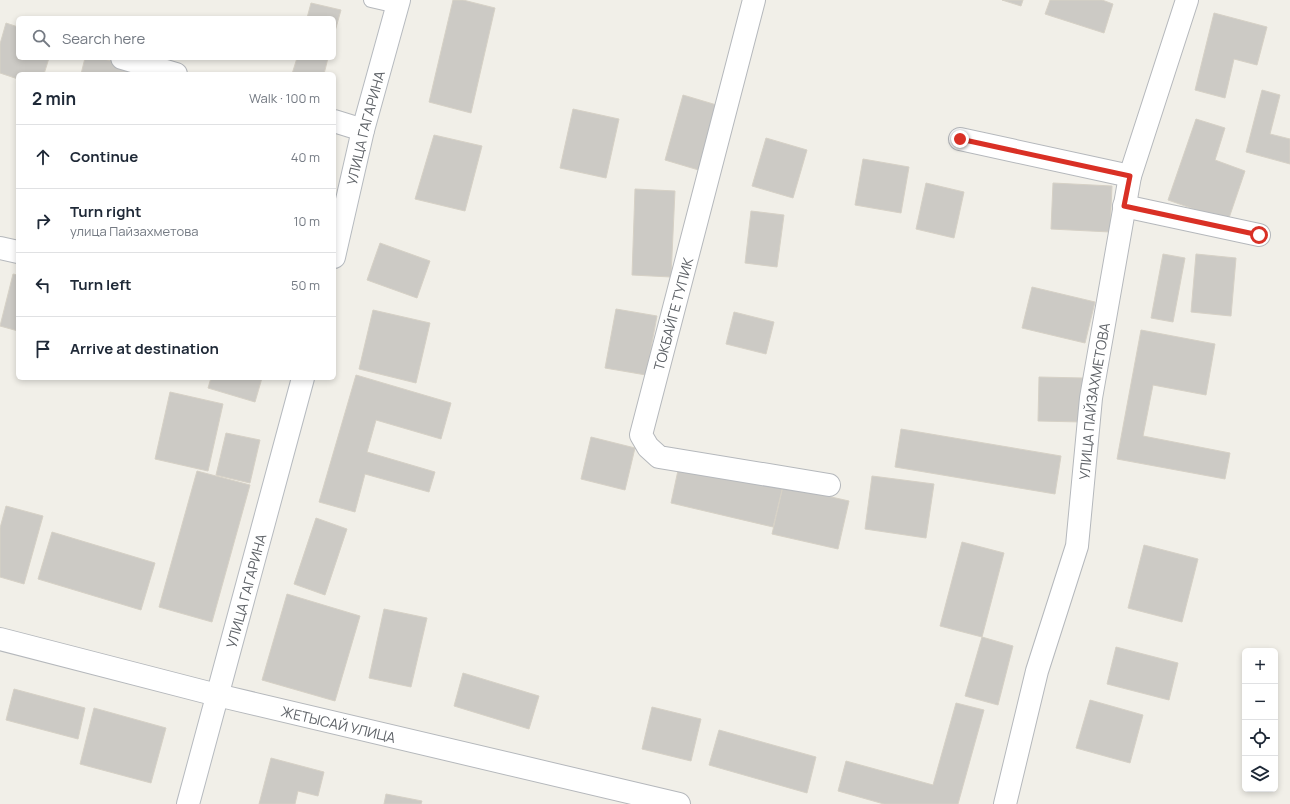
<!DOCTYPE html>
<meta charset="utf-8">
<style>
body{margin:0;font-family:Manrope,sans-serif;background:#f6f6f7;color:#1f2937}
.controls{position:absolute;right:12px;bottom:12px;display:grid;overflow:hidden;border-radius:6px;box-shadow:0 2px 6px #0003}
.controls button{width:36px;height:36px;display:grid;place-items:center;padding:0;border:0;border-bottom:1px solid #e0e1e3;background:#fff;color:#1f2937;font:20px sans-serif}
.stop{position:absolute;width:12px;height:12px;margin:-9px;border:3px solid #d93025;border-radius:50%;background:#fff}
.stop.end{background:#d93025;border-color:#fff;box-shadow:0 1px 4px #0008}
.list{margin:0;padding:0;list-style:none}
h2{display:flex;justify-content:space-between;align-items:center;height:52px;margin:0;padding:0 16px;font-size:17px}
h2 small{font-size:13px;font-weight:400;color:#747a83}
.list li{display:grid;grid-template-columns:26px 1fr auto;gap:12px;align-items:center;box-sizing:border-box;height:64px;padding:0 16px;border-top:1px solid #e0e1e3}
.list b{display:block;font-size:15px;white-space:nowrap}
.list p{margin:0;font-size:13px;white-space:nowrap;color:#747a83}
.list em{font-size:13px;font-style:normal;color:#747a83}
.icon{flex:none;width:22px;height:22px;fill:none;stroke:currentColor;stroke-width:2;stroke-linecap:round;stroke-linejoin:round}
.map{position:relative;flex:none;width:1290px;height:804px;overflow:hidden}
.search{position:absolute;background:#fff;box-shadow:0 2px 6px #0003;left:16px;top:16px;width:320px;height:44px;display:flex;align-items:center;gap:10px;box-sizing:border-box;padding:0 14px;border-radius:6px;color:#747a83;font-size:15px}
.panel{position:absolute;background:#fff;box-shadow:0 2px 6px #0003;left:16px;top:72px;width:320px;height:308px;border-radius:6px}
.map>svg:first-child{display:block}
.building{fill:#cccac5;stroke:#d6d1c6}
.lines{fill:none;stroke-linecap:round;stroke-linejoin:round}
.service-casing{stroke:#b5b8bc;stroke-width:16}
.minor-casing{stroke:#b5b8bc;stroke-width:24}
.secondary-casing{stroke:#b6babf;stroke-width:24}
.service{stroke:#fff;stroke-width:14}
.minor{stroke:#fff;stroke-width:22}
.secondary{stroke:#fff;stroke-width:22}
.route{stroke:#d93025;stroke-width:5}
.labels{text-anchor:middle;dominant-baseline:central;stroke-width:3.5;stroke-linejoin:round;paint-order:stroke}
.street-label{font-size:14px;fill:#5f6368;stroke:#fff}
</style>
<div class="map">
<svg width="1290" height="804" viewBox="0 0 1290 804">
<rect width="100%" height="100%" fill="#f1efe8"/>
<path class="building" d="M453,0H463L495,8L471,113L429,102Z
M1002,0H1023L1021,6Z
M1050,0H1102L1113,4L1104,33L1045,14Z
M311,3L341,10L334,35V18H307Z
M1214,13L1267,27L1257,65L1234,59L1225,98L1195,90Z
M6,23L18,27V58H49L44,74H18V79L0,73V44Z
M85,58H101L139,70L138,74H81Z
M297,58H328L324,74H292Z
M1262,90L1280,95L1270,134L1290,139V164L1246,152Z
M683,95L720,106L702,171L665,160Z
M573,109L619,119L606,178L560,168Z
M1196,119L1225,128L1215,160L1245,171L1228,221L1168,200Z
M434,135L482,146L465,211L415,199Z
M766,138L807,150L793,198L752,186Z
M863,159L909,167L901,213L855,205Z
M926,183L964,192L954,238L916,229Z
M1053,183L1112,186L1110,232L1051,229Z
M635,189L675,191L671,277L632,275Z
M751,211L784,215L777,267L745,263Z
M380,243L430,261L417,298L367,280Z
M1163,254L1185,258L1173,322L1151,318Z
M1196,254L1236,258L1231,316L1191,312Z
M13,274L18,275V331L0,326Z
M1032,287L1095,302L1085,343L1022,328Z
M616,309L657,316L646,375L605,368Z
M373,310L430,323L416,383L359,369Z
M734,312L774,322L766,354L726,344Z
M1141,330L1215,344L1206,395L1153,385L1143,436L1230,453L1225,479L1117,459Z
M356,375L451,403L441,439L376,420L367,452L435,472L429,492L365,474L355,512L319,502Z
M1039,377L1083,378L1082,422L1038,421Z
M211,378H262L255,402L208,388Z
M170,392L223,404L208,471L155,459Z
M901,429L1061,456L1055,494L895,467Z
M226,433L260,440L250,483L216,475Z
M591,437L635,448L625,490L581,479Z
M680,461L783,486L773,527L671,503Z
M197,471L250,485L212,622L159,607Z
M872,476L934,484L926,538L865,529Z
M783,486L849,501L838,549L772,534Z
M6,506L43,516L24,584L0,577V528Z
M316,518L347,529L325,595L294,584Z
M52,532L155,563L141,610L38,579Z
M962,542L1004,553L982,637L940,626Z
M1144,545L1198,559L1182,622L1128,608Z
M287,594L360,616L335,701L262,680Z
M384,609L427,618L411,687L369,678Z
M982,637L1013,646L998,705L965,696Z
M1116,647L1178,663L1169,700L1107,684Z
M463,673L539,696L529,729L454,706Z
M14,689L85,708L78,739L6,720Z
M1090,700L1143,715L1130,763L1076,748Z
M956,703L984,710L958,804H884L838,791L846,761L933,785Z
M652,707L701,719L691,761L642,749Z
M94,708L166,728L151,783L80,764Z
M719,730L816,757L807,793L709,765Z
M271,758L324,772L318,796L298,791L295,804H259Z
M386,794L422,801L421,804H384Z"/>
<g class="lines">
<defs>
<path id="service" d="M371,0L397,6"/>
<g id="minor">
<path d="M754,0L641,435L648,447L659,457L829,485"/>
<path d="M122,58L176,74"/>
<path d="M334,121L363,130"/>
<path d="M960,139L1130,176"/>
<path d="M1124,206L1259,235"/>
<path d="M0,248L18,252"/>
<path id="s1" d="M0,639L217,695L679,804"/>
<path id="s2" d="M1005,804L1037,671L1077,546L1091,398L1130,176L1187,0"/>
</g>
<g id="secondary">
<path id="s3" d="M334,257L363,130L399,0"/>
<path id="s4" d="M188,804L303,378"/>
</g>
</defs>
<use href="#service" class="service-casing"/>
<use href="#minor" class="minor-casing"/>
<use href="#secondary" class="secondary-casing"/>
<use href="#service" class="service"/>
<use href="#minor" class="minor"/>
<use href="#secondary" class="secondary"/>
</g>
<g class="lines">
<path class="route" d="M960,139L1130,176L1124,206L1259,235"/>
</g>
<g class="labels">
<g class="street-label">
<text stroke="none"><textPath href="#s3" startOffset="133">УЛИЦА ГАГАРИНА</textPath></text>
<text transform="translate(673 314) rotate(-75)">ТОКБАЙГЕ ТУПИК</text>
<text stroke="none"><textPath href="#s2" startOffset="414">УЛИЦА ПАЙЗАХМЕТОВА</textPath></text>
<text stroke="none"><textPath href="#s4" startOffset="221">УЛИЦА ГАГАРИНА</textPath></text>
<text stroke="none"><textPath href="#s1" startOffset="349">ЖЕТЫСАЙ УЛИЦА</textPath></text>
</g>
</g>
</svg>
<div class="controls">
<button>+</button>
<button>−</button>
<button><svg class="icon" aria-label="locate" viewBox="0 0 24 24"><circle cx="12" cy="12" r="6"/><path d="M12 2v4M12 18v4M2 12h4M18 12h4"/></svg></button>
<button><svg class="icon" aria-label="layers" viewBox="0 0 24 24"><path d="M12 4l9 5-9 5-9-5zM3 14l9 5 9-5"/></svg></button>
</div>
<div class="stop" style="left:1259px;top:235px"></div>
<div class="stop end" style="left:960px;top:139px"></div>
<div class="search"><svg class="icon" aria-label="search" viewBox="0 0 24 24"><circle cx="10" cy="10" r="6"/><path d="M15 15l6 6"/></svg>Search here</div>
<section class="panel">
<h2>2 min<small>Walk · 100 m</small></h2>
<ul class="list">
<li><svg class="icon" aria-label="ahead" viewBox="0 0 24 24"><path d="M12 20V5M6 11l6-6 6 6"/></svg><div><b>Continue</b></div><em>40 m</em></li>
<li><svg class="icon" aria-label="right" viewBox="0 0 24 24"><path d="M7 20v-9h11M14 6l5 5-5 5"/></svg><div><b>Turn right</b><p>улица Пайзахметова</p></div><em>10 m</em></li>
<li><svg class="icon" aria-label="left" viewBox="0 0 24 24"><path d="M17 20v-9H6M10 6l-5 5 5 5"/></svg><div><b>Turn left</b></div><em>50 m</em></li>
<li><svg class="icon" aria-label="arrive" viewBox="0 0 24 24"><path d="M6 21V4h12l-3 4 3 4H6"/></svg><div><b>Arrive at destination</b></div></li>
</ul>
</section>
</div>
